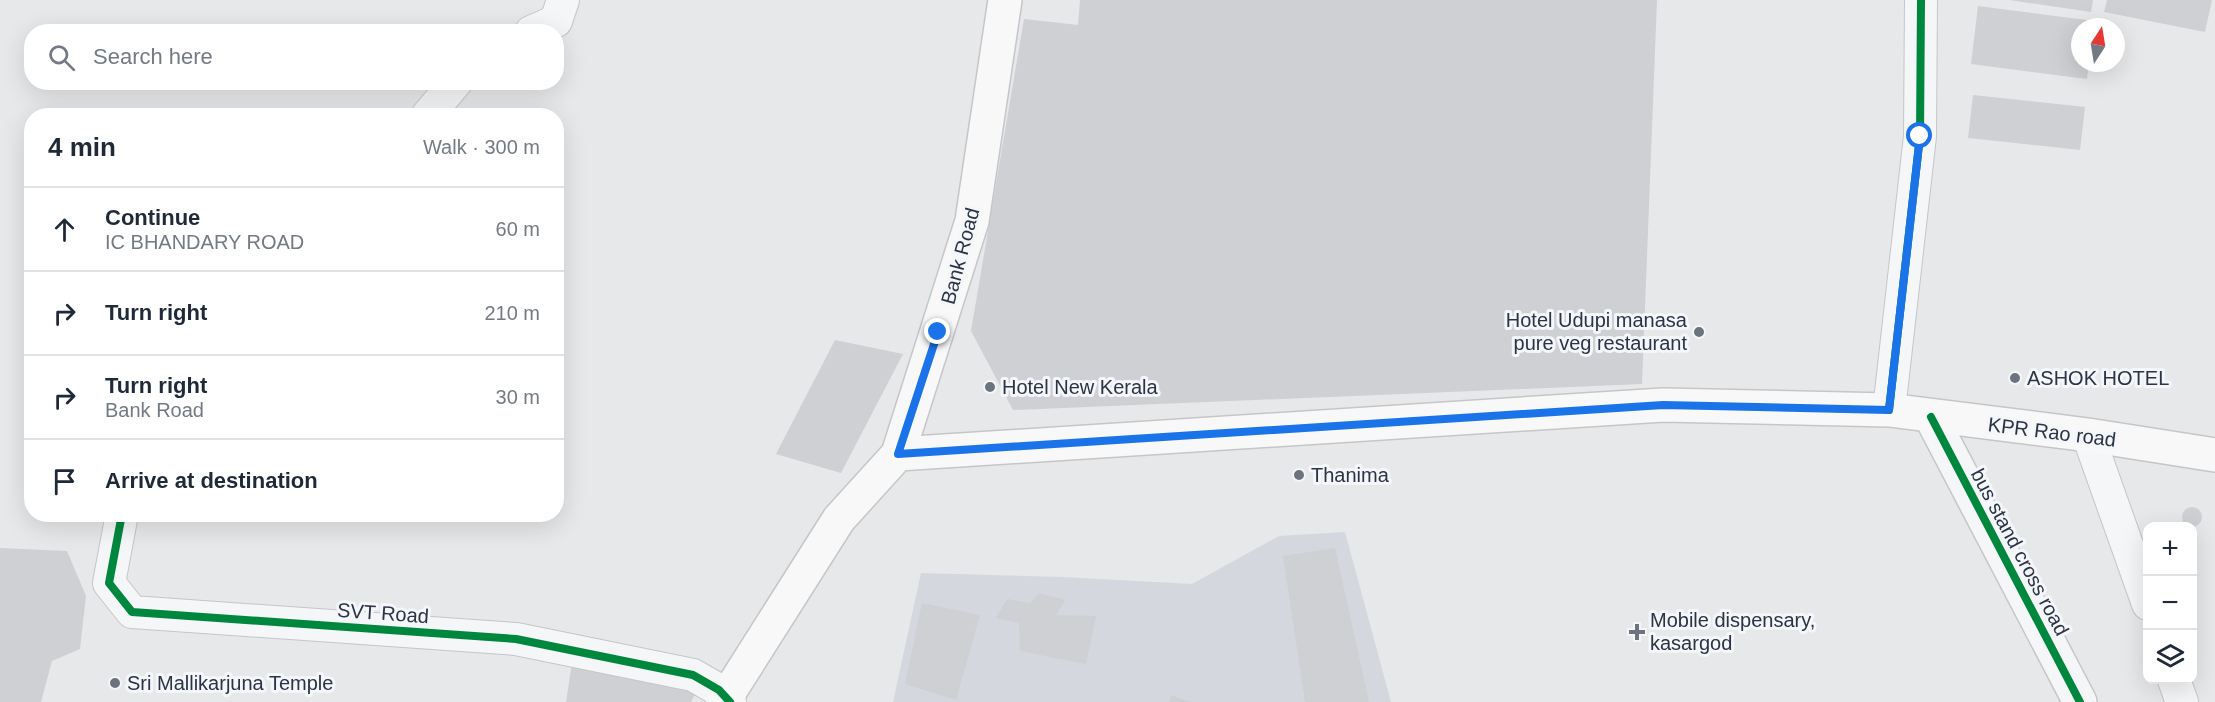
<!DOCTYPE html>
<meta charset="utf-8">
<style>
body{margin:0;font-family:Helvetica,sans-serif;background:#f6f6f7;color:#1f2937}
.controls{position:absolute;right:18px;bottom:18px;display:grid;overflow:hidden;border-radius:12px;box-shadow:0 6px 24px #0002}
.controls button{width:54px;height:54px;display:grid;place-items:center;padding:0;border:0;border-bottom:2px solid #e0e1e3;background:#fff;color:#1f2937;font:30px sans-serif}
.compass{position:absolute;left:2071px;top:18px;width:54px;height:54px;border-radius:50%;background:#fff;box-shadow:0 6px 24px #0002;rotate:12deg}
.stop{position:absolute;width:18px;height:18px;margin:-14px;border:4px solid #1a73e8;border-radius:50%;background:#fff}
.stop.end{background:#1a73e8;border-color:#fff;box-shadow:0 2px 6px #0008}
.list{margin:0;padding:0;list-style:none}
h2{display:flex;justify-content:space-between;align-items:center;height:78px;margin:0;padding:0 24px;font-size:26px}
h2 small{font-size:20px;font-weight:400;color:#747a83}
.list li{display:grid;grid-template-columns:39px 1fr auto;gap:18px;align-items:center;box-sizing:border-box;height:84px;padding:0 24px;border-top:2px solid #e0e1e3}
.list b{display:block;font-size:22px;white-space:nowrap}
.list p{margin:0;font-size:20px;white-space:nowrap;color:#747a83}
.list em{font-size:20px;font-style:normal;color:#747a83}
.icon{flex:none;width:33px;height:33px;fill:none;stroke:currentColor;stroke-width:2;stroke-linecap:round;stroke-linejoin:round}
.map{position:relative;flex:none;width:2215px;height:702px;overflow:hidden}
.search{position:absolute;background:#fff;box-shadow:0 6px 24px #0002;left:24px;top:24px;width:540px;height:66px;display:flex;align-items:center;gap:15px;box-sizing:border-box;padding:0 21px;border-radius:24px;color:#747a83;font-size:22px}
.panel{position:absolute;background:#fff;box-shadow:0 6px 24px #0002;left:24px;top:108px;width:540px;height:414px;border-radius:24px}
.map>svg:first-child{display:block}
.built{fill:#d4d7dd}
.building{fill:#ced0d3}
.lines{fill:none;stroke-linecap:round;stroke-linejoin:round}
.minor-casing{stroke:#c4c6c8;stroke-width:34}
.tertiary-casing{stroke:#c4c6c8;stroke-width:36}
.secondary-casing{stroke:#c4c6c8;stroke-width:36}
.minor{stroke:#f5f6f7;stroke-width:32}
.tertiary{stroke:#f5f6f7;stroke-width:33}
.secondary{stroke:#f8f8f8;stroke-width:33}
.cycleway-casing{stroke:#f4f6f9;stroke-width:11}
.cycleway{stroke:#00873e;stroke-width:8}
.route{stroke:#1a73e8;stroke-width:8}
.poi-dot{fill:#6c737f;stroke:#f4f6f9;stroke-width:2}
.labels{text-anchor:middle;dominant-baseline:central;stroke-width:6;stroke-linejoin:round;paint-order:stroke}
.street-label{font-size:20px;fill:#2b3445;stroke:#f4f6f9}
.poi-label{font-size:20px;fill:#2b3445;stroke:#f4f6f9;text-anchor:start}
</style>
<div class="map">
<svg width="2215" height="702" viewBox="0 0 2215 702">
<rect width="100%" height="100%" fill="#e6e8ea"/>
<path class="built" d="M1345,532L1391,702H893L921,573L1062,577L1192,584L1279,536Z"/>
<path class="building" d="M1080,0H1657L1642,384L1013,410L971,331L1024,19L1078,25Z
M2009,0H2093L2091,12Z
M2107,0H2212L2205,32L2104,12Z
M1978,6L2094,21V27H2080V63H2089L2087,79L1971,64Z
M1973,95L2085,107L2080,150L1968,138Z
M835,340L903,354L841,473L776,454Z
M2182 517a10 10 0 1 1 20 0a10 10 0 1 1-20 0Z
M0,548L67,551L86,596L80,649L52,661L41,702H0Z
M1335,548L1369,702H1305L1283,556Z
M1039,593L1065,600L1056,615L1096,616L1086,664L1020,651L1019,623L996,618L1007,599L1030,603Z
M922,603L980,615L956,700L905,684Z
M572,663L697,690L691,702H566Z
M1171,695L1190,702H1169Z"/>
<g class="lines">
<defs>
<path id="minor" d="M531,32L556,21L563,0
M427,116L456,82
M1889,410L1920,136L1921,0
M2088,435L2148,604
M122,514L109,583L132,612L516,639L693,675L719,690L730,702
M2174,680L2182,702"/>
<path id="tertiary" d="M1931,417L2080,702"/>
<path id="secondary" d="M898,454L1663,405L1889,410L2088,435L2215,455
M723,702L839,519L898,454L972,221L1005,0"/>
</defs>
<use href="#minor" class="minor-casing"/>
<use href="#tertiary" class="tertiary-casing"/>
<use href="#secondary" class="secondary-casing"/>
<use href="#minor" class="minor"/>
<use href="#tertiary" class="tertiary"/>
<use href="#secondary" class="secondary"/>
<defs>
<path id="cycleway" d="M1889,410L1920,136L1921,0
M1931,417L2080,702
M122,514L109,583L132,612L516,639L693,675L719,690L730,702"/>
</defs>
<use href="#cycleway" class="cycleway-casing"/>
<use href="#cycleway" class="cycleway"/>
</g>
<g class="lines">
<path class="route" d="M938,332L898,454L1663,405L1889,410L1920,136"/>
</g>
<g class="poi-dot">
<circle cx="1699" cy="332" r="6"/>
<circle cx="2015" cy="378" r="6"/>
<circle cx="990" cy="387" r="6"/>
<circle cx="1299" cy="475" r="6"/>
<path d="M1634 623h6v6h6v6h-6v6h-6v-6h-6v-6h6z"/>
<circle cx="115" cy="683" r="6"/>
</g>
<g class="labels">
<g class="street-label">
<text transform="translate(960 256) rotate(-75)">Bank Road</text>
<text transform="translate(2052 432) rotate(7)">KPR Rao road</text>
<text transform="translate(2020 552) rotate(62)">bus stand cross road</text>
<text transform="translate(383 613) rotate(4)">SVT Road</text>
</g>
<g class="poi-label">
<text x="1687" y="320" text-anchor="end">Hotel Udupi manasa<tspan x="1687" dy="23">pure veg restaurant</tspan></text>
<text x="2027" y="378">ASHOK HOTEL</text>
<text x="1002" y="387">Hotel New Kerala</text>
<text x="1311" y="475">Thanima</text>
<text x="1650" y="620">Mobile dispensary,<tspan x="1650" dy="23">kasargod</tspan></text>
<text x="127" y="683">Sri Mallikarjuna Temple</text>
</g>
</g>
</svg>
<div class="controls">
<button>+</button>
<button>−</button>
<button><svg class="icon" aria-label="layers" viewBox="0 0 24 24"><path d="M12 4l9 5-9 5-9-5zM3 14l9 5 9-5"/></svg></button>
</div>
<svg class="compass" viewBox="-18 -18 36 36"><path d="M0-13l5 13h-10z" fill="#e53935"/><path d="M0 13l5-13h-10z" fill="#747a83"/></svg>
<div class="stop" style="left:1920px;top:136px"></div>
<div class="stop end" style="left:938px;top:332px"></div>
<div class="search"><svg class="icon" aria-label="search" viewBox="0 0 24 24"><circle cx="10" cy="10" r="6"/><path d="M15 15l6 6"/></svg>Search here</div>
<section class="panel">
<h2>4 min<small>Walk · 300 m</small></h2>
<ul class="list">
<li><svg class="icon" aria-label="ahead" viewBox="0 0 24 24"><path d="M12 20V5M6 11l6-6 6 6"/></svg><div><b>Continue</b><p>IC BHANDARY ROAD</p></div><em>60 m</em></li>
<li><svg class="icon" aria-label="right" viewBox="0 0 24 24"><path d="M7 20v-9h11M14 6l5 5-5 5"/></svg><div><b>Turn right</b></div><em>210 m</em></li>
<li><svg class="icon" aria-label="right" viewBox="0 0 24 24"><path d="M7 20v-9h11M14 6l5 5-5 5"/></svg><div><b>Turn right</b><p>Bank Road</p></div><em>30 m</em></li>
<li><svg class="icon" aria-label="arrive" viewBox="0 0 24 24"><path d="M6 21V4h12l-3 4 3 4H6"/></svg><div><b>Arrive at destination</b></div></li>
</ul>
</section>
</div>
